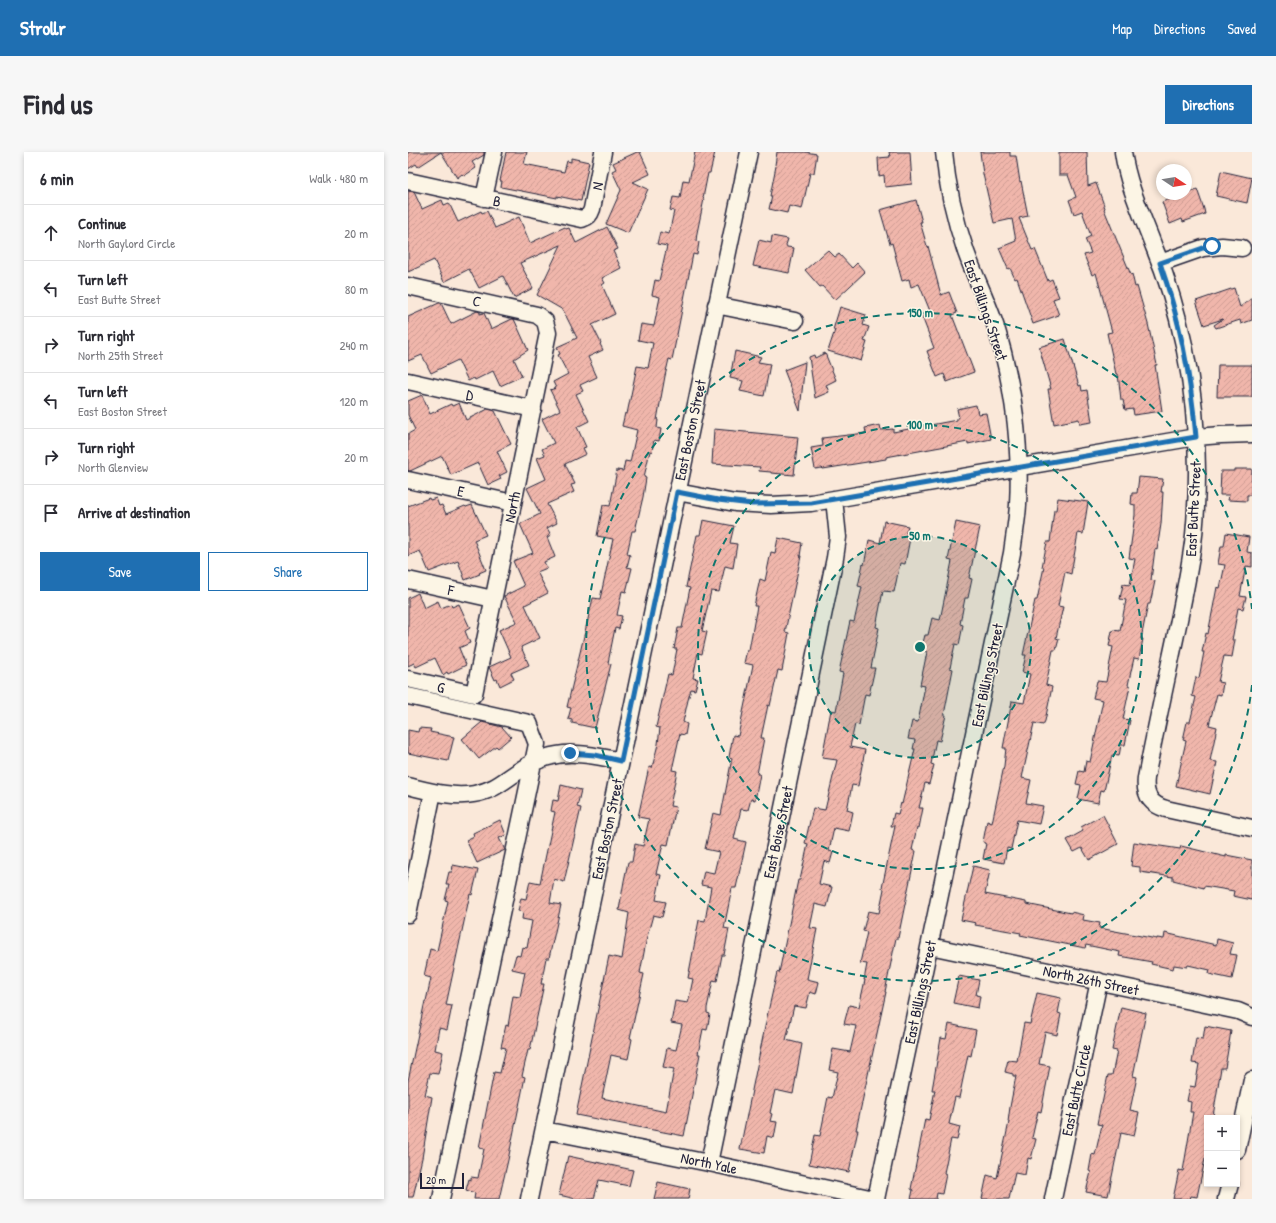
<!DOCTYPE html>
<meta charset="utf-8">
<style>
body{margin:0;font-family:"Patrick Hand",sans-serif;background:#f7f7f7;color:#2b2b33}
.controls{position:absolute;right:12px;bottom:12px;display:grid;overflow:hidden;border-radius:0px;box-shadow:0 2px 6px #0003}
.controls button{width:36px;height:36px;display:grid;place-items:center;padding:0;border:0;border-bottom:1px solid #e1e1e2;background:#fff;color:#2b2b33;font:20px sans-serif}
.compass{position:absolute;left:748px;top:12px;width:36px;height:36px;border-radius:50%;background:#fff;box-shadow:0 2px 6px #0003;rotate:102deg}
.scale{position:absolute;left:12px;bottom:10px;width:44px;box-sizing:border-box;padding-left:4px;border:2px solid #22223b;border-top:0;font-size:11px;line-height:14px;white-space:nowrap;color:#22223b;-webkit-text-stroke:3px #fcf5e5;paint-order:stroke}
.stop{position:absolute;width:12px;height:12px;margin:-9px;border:3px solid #1f6fb2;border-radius:50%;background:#fff}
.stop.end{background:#1f6fb2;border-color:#fff;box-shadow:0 1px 4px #0008}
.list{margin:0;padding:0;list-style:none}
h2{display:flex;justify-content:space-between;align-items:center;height:52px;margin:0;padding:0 16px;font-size:17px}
h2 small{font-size:13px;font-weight:400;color:#7c7c81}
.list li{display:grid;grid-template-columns:26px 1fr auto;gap:12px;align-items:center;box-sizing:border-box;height:56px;padding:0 16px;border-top:1px solid #e1e1e2}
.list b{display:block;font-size:15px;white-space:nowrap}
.list p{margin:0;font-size:13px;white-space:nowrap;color:#7c7c81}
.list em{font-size:13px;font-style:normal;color:#7c7c81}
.actions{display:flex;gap:8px;padding:12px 16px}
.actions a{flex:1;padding:9px 0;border:1px solid #1f6fb2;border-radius:0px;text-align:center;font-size:14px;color:#1f6fb2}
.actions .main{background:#1f6fb2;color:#fff}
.icon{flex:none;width:22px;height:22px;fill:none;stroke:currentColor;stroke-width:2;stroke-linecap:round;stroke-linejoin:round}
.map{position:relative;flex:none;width:844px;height:1047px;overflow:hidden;border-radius:0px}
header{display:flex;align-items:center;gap:24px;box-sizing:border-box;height:56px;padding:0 20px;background:#1f6fb2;color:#fff}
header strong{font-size:19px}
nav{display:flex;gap:22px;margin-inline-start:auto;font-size:14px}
.intro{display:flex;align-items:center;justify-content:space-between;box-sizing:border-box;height:96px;padding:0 24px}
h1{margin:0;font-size:28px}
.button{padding:10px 18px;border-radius:0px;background:#1f6fb2;color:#fff;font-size:14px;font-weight:700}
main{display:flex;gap:24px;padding:0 24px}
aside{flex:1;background:#fff;border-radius:0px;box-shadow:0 2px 6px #0003}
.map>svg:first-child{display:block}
.building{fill:url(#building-hatch);stroke:#22223b}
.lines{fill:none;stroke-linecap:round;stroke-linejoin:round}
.minor-casing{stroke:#22223b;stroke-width:19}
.minor{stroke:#fcf5e5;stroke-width:16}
.route{stroke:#1f6fb2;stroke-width:5}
.ring{fill:none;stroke:#0f766e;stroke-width:2;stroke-dasharray:7 5}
.labels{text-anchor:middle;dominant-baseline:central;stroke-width:3;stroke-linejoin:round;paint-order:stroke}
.street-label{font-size:15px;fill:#22223b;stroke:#fcf5e5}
.centre{fill:#0f766e;stroke:#fcf5e5;stroke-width:2}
.ring-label{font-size:12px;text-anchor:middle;font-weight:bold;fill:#0f766e;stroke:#fcf5e5;stroke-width:3;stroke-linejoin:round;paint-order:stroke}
</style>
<header>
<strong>Strollr</strong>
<nav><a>Map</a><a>Directions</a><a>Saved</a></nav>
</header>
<div class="intro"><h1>Find us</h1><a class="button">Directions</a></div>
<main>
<aside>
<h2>6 min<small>Walk · 480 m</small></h2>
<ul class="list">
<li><svg class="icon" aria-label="ahead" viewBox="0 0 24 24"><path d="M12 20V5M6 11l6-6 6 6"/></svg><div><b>Continue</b><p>North Gaylord Circle</p></div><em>20 m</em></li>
<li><svg class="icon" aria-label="left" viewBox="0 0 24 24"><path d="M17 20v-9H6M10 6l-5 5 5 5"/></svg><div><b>Turn left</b><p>East Butte Street</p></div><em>80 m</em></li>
<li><svg class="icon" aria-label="right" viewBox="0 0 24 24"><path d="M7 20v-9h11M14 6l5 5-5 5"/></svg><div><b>Turn right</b><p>North 25th Street</p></div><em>240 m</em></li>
<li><svg class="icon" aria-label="left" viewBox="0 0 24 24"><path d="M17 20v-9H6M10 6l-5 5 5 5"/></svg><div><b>Turn left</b><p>East Boston Street</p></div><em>120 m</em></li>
<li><svg class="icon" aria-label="right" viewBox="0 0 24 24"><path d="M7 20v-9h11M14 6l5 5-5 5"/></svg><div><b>Turn right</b><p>North Glenview</p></div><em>20 m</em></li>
<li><svg class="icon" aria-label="arrive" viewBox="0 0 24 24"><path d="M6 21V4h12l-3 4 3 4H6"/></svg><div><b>Arrive at destination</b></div></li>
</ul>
<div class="actions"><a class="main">Save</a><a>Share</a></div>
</aside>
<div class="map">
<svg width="844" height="1047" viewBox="0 0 844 1047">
<defs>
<pattern id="building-hatch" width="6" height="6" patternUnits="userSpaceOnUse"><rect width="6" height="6" fill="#f0b6ab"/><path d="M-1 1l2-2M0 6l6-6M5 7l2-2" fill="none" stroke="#ce9c94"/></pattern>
</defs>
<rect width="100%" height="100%" fill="#fae8d9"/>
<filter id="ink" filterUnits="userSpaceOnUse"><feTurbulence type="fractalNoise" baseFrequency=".025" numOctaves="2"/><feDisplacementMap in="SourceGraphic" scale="8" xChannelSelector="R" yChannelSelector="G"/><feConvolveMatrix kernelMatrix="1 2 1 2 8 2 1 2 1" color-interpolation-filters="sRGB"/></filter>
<g filter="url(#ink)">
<path class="building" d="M0,0H76V3L64,10L68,16L56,24L54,22L49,26L33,0L10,15L8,12L0,17Z
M98,0H119L116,12L156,20L159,9L163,10V6L181,10L173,49L149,44V46L93,35L94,29H92Z
M229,0H232L242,22L225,30L240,37L220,81L198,72L213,38L204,19L208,17L205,11Z
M287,0H307L302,21H300L295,46L296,47L289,81L288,89L291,90L289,103L285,102L264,208L261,207L257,224L249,268H250L249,276L253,277L251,289L246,288L244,300L242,299L236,325L238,326L235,345L227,379H224L219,402L222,403L219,415L224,416L218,440L214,439L209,463L214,464L211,477L207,476L200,511L203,512L187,576L164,571V568L160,567L163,556L159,555L185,446L192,447L205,387L189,384L195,353L202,354L209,318L215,319L217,309L222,310L229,278L214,274L217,261L219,262L229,214L240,216L245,191L230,188L233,172L246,174L252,145L244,143L247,128L251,129L259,94L249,92L252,80L261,82L266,59L262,58L265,45L272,46L275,28L281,29Z
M369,0H397L409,2L406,21H402L394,57L381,54L379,61L361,57L364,44H362L368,14L367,13Z
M481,0H502L504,32L477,35L476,23L471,24L470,6L482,5Z
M572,0H602V4H608L612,30L613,29L620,64L611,66L624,98L627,97L640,129L644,127L651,145L645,147L651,163L625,172L609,126L607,127L602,116L600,117L591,96L608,89L604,67L586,71L575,22Z
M651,0H679L680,34L688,31L697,56L696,57L723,123L724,122L727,135L729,134L740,172L749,213H747L754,259L726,263L725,257L717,258L715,248H713L710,222H708L699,181L704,180L688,121L684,123L676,103L683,101L677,87L683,84L674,59L666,62L661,48L668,45L660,23H651Z
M813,19L844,26L839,51L808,44Z
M789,37L796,57L797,62L775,70L774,67L762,72L754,50L767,45L766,42H778Z
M0,39L6,40L14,57L34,48L36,53L41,51L50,70L73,59L74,61L79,59L87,76L111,65L122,91L157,75L158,77L161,76L168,91L199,75L210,97L205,99L213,116L194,126L197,131L194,133L207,162L184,173L193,191L192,192L195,198L180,205L189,225L172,233L175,239L168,242L181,269L169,275L178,295L175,296L178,302L157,312L167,332L163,333L166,340L139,352L149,371L139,376L143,383L139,385L147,405L136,410L139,416L129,420L140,441L117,453L132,486L113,495L121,513L103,521L106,527L92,534L89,527L87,528L81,515L103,505L91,478L109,470L96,444L116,434L105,409L125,401L112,372L132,362L119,336L138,327L129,306L137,303L134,297L146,291L134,267L152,258L142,238L148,236L145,230L160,222L150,203L152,202L149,195L169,186L155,158L129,143L153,93L112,111L125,136L106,146L95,124L71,136L61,117L36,130L26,108L0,120Z
M508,48L514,70H512L519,94H520L533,143L541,140L549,161L544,163L566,220L539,230L536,222L529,225L519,199L526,196L513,162L522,159L511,132L503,135L501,127L494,129L484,91L482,92L472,58Z
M364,84L380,87L378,93L379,95L386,96L381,121L345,114L351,88L363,91Z
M420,98L427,105L431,102L444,116L449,111L457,120L427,148L414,134L412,135L397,118Z
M826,136L832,155L844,146V168L833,172L832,168L808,176L806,173L815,167L796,173L788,149Z
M31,151H33L43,172L69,159L72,160V162L76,161L83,177L104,167H106L120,198L106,207L114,224L92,234L85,219L67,228L66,226L60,229L50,208L23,221L14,203L0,209V165Z
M432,155L458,163L455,173L461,175L456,189L459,190L453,209L420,199L427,178H425Z
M657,187L671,234L673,233L674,239L679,238L684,270L672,272L671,267L646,272L640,237H643L631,195Z
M327,199L353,205L350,210L362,212L356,244L332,239L335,229L322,226Z
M417,201L428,228L418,233L421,240L407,246L401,205L406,203L407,206Z
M397,210L392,259L376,218Z
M810,213H844V245H809Z
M14,243L22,262L43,252L44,254L51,251L58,268L80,257L87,259L103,292L89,299L99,320L91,324L93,327L80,333L70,311L43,323L34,304L2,319H0V282L7,278L0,263V249Z
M568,253L570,262L578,261L583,287L560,292V290L478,305V307L415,317L414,316L407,317L403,296L415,294L414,286L458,281L457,276L472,273L473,278L485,277V280L549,268V266H551L549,257Z
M306,277L390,285L386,323L363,321V320L351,319L352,315L304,312Z
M826,317H844L843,343H839V349L820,348L821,343H812L813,319H826Z
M731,325L755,327L753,340H755L753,372L749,398L747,397L743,428L747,429L742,452H740L733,487H735L731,507L726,506L720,533L722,534L715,567L722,568L717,593H713L711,604L704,603L696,639L693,638L690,651L670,647L673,633L668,632L671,619L676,620L678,609L682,610L695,548L685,546L689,529L698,530L705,495L701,494L704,479L705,480V478L712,479L718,448L712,447L715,432L722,433L727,407L721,406L727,363V353L723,352L724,341H729Z
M21,346L22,348L28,346L31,354L34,353L38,362L57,354L58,355L64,353L78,383L66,388L78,418L71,421L72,422L57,428L50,409L21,420L12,399L0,404V354Z
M650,346L680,350L675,382L670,381L663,422L657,420L650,454L655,455L648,486L651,487L648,498H645L638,533L644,535L637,569L635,573L626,571L614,626L623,628L618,651L635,654L631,672L609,668L603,697L599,696L596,711L575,707L578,691L575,690L579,669L584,671L596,614L598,596H595L604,549L616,551L622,522L614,520L618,503H615L627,448H629L636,415H634L639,390H642L646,358H648Z
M295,368L326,374L322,391L329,392L325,416L317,414L311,440L303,439L294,479L299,480L294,502L290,501L285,526L290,527L287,538L283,537L280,548L275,570L279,572L277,583L272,582L264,618L269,619L262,654L268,655L260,693L255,692L248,722L253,723L248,748L258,750L254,765L245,763L239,785L232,821L236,822L222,886L224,887L220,907L203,903L194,946L258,960L266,917L255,915L259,896L268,898L274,873L263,871L267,849L280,851L285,827L280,826L291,768L297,769L303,735L293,733L296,719L306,721L311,700L297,697L305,661L313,663L324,606L321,605L325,583L330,584L345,513L336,511L339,498H341L349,454H346L352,427L357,429L363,400L367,401L370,386L394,391L392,404H393L377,480L381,481L374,519L370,518L362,554L360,553L353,586H356L349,622H352L347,648L343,647L340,658L333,657L326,687L338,690L328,736H324L316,776L321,777L316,803H314L309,829L305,828L299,856V861L302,862L299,878L295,877L290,902H292L276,984L168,963L201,804L214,807L221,761L211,758L216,729L220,710H224L227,692L235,694L241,667L230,665L241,615L244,616L250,592L252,576L248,575L260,522L264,523L269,497H266L270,476H274L282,436L278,435L289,383H292Z
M476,369L500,374L498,381H503L497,412L492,411L486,440L475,439L468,475L471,476L463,516H467L461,543L457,542L451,573L447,572L442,595L457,598L450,634L444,633L439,658L445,660L441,679L426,676L421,699L425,700L422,711L416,709L411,732L424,735L419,755L407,752L402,776L409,777L399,827L411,830L408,842L402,840L398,856L386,854L378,888L394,892L385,942L367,938L362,961L364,962L362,969L369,970L366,986L359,984L356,1001L332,997L360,860L369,820L371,821L390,728H392L400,692L397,691L405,656L417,658L429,608L414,606L423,558L428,559L435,521L431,520L442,469L446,470L454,435L450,434L455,412L456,413L461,388L472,391Z
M548,370L572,375L561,426L564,427L560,446H557L552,472L555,473L551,493L547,492L542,516L545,517L536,563H538L532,589L528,588L523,612L526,613L521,632L517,631L511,656H515L511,676L509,675L504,698L508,699L490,786H488L477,840H478L448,978H450L441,1020L401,1012L407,983L412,984L420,945L424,946L430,920L421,918L425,897L442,900L448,874L436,872L441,853L451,855L457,828H456L459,812L452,811L459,780L455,779L460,759L471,761L476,737L474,736L487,674H483L486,661L490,662L493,651L494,652L507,597H505L507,588L500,587L504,569L510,570L517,534L512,533L519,500L513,498L517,483H520L524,466L532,468L544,409L540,408Z
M818,381L841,385L839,400L844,401V415L838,414L832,444L838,445L835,457L830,456L825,483L824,488H827L824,505L816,504L810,530L815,531L813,543L809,542L801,573L809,575L802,609L809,610L802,642L768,634L778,589L775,588L779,570H782L788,545L784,544L788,525L791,526L796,500H794L798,481L800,482L809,435L812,436L817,413L810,412L813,394H816Z
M10,441L16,456L30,449L33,456L43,452L44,455L51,452L62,476L57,479L62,491L51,496L58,513L40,522L39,520L35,523L27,506L8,515L6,511L0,514V446Z
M74,570L94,575L103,585L90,596L88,594L71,607L54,587Z
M11,576L23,577L22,580L46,585L40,609L0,601V578L10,580Z
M153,633L173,638L169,655L173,656L156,730L146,727L142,751L153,753L141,806H138L133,832H136L122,898H120L114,924L117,925L100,1008L91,1047H66L67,1041L58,1038L61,1027L63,1028V1025L70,1026L76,997L71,996L86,920L92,921L98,896L93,895L98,873L100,874L105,844L112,845L117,820L104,817L108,803L112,804L114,795L119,796L124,769L114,767L115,760L110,759L113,746L118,747L122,729L132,731L147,660L143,659L145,648L150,649Z
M695,663L710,692L681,708L674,696L666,700L659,688L675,679L673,675Z
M92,668L98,683L91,686L97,698L69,711L58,688L66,684L65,681Z
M726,690L772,697L773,694L818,705V703L844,708V748L825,744L826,739L796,734V736L765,728V725L732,720V715L723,714Z
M45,713L70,718L64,743L62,742L38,853L44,854L39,878L31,876L27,898L35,900L30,922L22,921L17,943L24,945L14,1006L5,1045H0V929L17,849H18L23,826L16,824L22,797L29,799L40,749L37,748L41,732H38L41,720H44Z
M565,714L582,718L577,742L618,750V752L663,761V760L676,763L675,768L692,771L691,776L749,787V786L756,787L757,781L808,793L809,787L825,791L822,802L829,803L824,827L801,822L802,818L780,813L779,815L766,813L765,817L743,812L744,810L711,804L712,800L678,793L677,796L612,783L613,781L567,773L568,771L553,768Z
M551,824L571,828L568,843L572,844L570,856L545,851Z
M629,841L653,846L650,861L653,862L649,883L637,880L631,912L642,914L633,960L630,959L624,986L628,987L623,1007L620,1006L617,1023L607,1021L601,1047H574L579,1023L589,1026L601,970H600L602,955L608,924H605V922L597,920L600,908L609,909L616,871L622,872Z
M713,855L738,861L725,924L729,925L722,958L731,960L726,984L713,981L700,1044L678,1040L683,1020L681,1019L684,1002L687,1003L694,973L689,972L693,952H694L700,923H704L709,899L704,898Z
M541,872L568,878L563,904L560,903L551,946L547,945L541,972L552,975L549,988L543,987L536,1021L538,1022L534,1042L529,1041L528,1047H503L505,1038L503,1037L517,967L521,968L527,938H524L533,886L538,887Z
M797,874L823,879L817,916H813L805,964L799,963V1008L797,1007L789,1045L783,1044L782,1047H765L771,1018L775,1019L785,960H782L783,950L779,949L782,934L787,935L791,912L784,911L788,886L795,887Z
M160,1004L225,1018L221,1034L191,1028L186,1047H168L151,1043Z
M250,1030L282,1037L280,1047H246Z"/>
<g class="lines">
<defs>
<path id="minor" d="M715,0C720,34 734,63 746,95C759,126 769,160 776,193C789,255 792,320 786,383C782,418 774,453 767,487C757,534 747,580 738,626C736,643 742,652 758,657L844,676
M0,29L174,67C180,65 182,63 184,57L195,0
M76,46L86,0
M752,111L795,96L814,94L834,96
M0,134L129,163L137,169L140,181L66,542L0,527
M308,153L387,169
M0,229L125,257
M0,328L105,351
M269,340L327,351L363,353L403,351L788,285L813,283L844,282
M0,428L85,447
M0,544L121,571L129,592L33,1047
M0,634C21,639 44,646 66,642C88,638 96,628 114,617C147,595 177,601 213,609
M0,762L25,640
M522,794L830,859L844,865
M136,978L301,1011L466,1047
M829,998L844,928
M301,1011L427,406L430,385L426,347
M121,1047L341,0
M468,1047L604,401C606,385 609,369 610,353C613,296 606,237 590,182C582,154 568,128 558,100C547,68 539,34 536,0
M645,1047L691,829
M818,1047L822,1032"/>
</defs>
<use href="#minor" class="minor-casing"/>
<use href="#minor" class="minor"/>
</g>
</g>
<g class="lines" filter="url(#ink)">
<path class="route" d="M162,601L187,603L213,609L269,340L310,348L344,352L403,351L788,285C783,225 772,168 752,111L795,96L804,94"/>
</g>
<circle cx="512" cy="495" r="111" fill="#0f766e" fill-opacity=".12"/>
<g class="ring">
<circle cx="512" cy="495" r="111"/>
<circle cx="512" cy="495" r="222"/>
<path d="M844 533A334 334 0 1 1 844 457"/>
</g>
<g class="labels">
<g class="street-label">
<text transform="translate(189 34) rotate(-79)">N</text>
<text transform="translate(89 49) rotate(12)">B</text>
<text transform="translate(69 149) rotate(12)">C</text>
<text transform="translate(578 158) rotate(71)">East Billings Street</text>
<text transform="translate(62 243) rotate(13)">D</text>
<text transform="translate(282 278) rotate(-78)">East Boston Street</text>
<text transform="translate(53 339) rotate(12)">E</text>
<text transform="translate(104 355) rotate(-78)">North</text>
<text transform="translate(785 357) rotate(-87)">East Butte Street</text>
<text transform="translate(43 438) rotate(12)">F</text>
<text transform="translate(579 523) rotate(-78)">East Billings Street</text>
<text transform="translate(33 535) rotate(12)">G</text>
<text transform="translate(199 677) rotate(-78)">East Boston Street</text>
<text transform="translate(370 680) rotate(-78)">East Boise Street</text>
<text transform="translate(683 828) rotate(12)">North 26th Street</text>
<text transform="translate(512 840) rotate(-78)">East Billings Street</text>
<text transform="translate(668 938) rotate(-78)">East Butte Circle</text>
<text transform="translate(301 1011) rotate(12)">North Yale</text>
</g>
</g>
<circle cx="512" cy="495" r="6" class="centre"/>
<g class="ring-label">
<text x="512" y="165">150 m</text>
<text x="512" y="277">100 m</text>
<text x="512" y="388">50 m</text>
</g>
</svg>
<div class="controls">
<button>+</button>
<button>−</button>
</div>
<svg class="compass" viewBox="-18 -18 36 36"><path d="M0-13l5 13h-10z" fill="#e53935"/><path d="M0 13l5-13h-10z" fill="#7c7c81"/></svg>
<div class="scale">20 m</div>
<div class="stop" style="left:804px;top:94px"></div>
<div class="stop end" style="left:162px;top:601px"></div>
</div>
</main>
